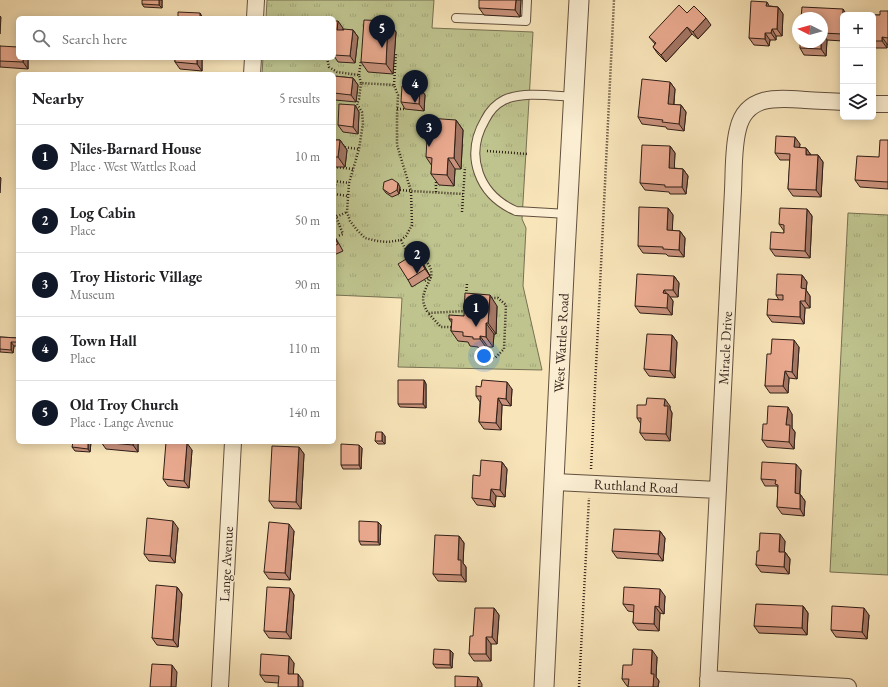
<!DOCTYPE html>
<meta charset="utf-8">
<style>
body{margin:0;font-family:"EB Garamond",serif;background:#f2f2f2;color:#202124}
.controls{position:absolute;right:12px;top:12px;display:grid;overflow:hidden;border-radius:6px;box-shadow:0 2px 10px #0003}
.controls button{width:36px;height:36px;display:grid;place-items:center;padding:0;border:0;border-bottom:1px solid #e0e0e0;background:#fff;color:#202124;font:20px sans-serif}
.compass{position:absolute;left:792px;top:12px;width:36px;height:36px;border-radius:50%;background:#fff;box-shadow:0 2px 10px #0003;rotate:275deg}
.you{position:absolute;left:484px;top:356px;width:14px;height:14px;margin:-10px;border:3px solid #fff;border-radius:50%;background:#1a73e8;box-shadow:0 0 0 6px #1a73e833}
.badge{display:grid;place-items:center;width:26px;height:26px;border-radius:50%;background:#111827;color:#fff;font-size:13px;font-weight:700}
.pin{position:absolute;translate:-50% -33px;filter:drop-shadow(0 1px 2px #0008)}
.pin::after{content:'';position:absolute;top:21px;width:14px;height:12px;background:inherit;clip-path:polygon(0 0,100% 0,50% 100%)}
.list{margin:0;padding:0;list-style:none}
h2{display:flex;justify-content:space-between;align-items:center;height:52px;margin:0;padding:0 16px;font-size:17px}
h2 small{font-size:13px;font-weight:400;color:#757577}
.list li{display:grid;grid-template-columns:26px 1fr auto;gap:12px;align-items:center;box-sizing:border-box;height:64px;padding:0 16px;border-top:1px solid #e0e0e0}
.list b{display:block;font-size:15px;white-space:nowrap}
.list p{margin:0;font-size:13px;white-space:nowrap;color:#757577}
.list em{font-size:13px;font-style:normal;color:#757577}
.icon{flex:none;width:22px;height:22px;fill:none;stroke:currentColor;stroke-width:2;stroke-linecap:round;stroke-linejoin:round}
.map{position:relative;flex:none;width:888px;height:687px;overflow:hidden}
.search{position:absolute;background:#fff;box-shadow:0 2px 10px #0003;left:16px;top:16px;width:320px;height:44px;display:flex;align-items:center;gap:10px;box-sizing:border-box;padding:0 14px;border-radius:6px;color:#757577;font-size:15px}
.panel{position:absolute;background:#fff;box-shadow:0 2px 10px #0003;left:16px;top:72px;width:320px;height:372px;border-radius:6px}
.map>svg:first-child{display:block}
.park{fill:url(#park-tufts);stroke:#777152}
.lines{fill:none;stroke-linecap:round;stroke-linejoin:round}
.service-casing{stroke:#62503f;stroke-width:10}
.minor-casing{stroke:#62503f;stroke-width:18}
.tertiary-casing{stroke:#62503f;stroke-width:21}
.path{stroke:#2f1e16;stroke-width:2.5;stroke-dasharray:1 2;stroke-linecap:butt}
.service{stroke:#fbeed2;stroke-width:8}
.minor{stroke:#fbeed2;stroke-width:16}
.tertiary{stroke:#fbeed2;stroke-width:19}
.wall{fill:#c9927c;stroke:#2f1e16}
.shaded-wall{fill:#a47765;stroke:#2f1e16}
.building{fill:#eaaa90;stroke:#2f1e16}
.labels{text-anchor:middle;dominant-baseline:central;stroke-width:3;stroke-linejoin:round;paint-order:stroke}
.street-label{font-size:14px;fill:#2f1e16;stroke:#fbeed2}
</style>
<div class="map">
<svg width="888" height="687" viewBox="0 0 888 687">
<defs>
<pattern id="park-tufts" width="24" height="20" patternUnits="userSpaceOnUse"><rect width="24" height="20" fill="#bfc48f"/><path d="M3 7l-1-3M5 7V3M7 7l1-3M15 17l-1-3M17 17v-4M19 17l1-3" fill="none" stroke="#a4a87b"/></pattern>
</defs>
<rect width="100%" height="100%" fill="#f9e5ba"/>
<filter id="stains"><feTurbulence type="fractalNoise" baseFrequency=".005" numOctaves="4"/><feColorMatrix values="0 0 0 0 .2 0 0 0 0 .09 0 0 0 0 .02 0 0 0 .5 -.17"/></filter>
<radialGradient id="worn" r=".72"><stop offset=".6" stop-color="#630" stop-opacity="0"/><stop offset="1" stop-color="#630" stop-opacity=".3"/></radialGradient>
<path class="park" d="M267,0H434L432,28L533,32L522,219L526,228L523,286L542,370L398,367L402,298L334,295V74H262L263,58H334V18H266Z
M848,213L888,215V575L830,572Z"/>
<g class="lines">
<defs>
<path id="service" d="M456,18L526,21L527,0
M568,214L516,211C479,195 464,156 485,120C489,112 496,104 504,100C523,91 553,96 574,97"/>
<path id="minor" d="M255,18L256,0
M252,74L253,58
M873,104H888
M555,482L718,490
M708,679L848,687
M220,687L233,442
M708,687L733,190C734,170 733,148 738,129C746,94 779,98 806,100C818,101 831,101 843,102"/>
<path id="tertiary" d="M544,687L565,253L579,0"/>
</defs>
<use href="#service" class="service-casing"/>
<use href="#minor" class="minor-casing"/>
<use href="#tertiary" class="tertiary-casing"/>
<path class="path" d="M327,58L329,67L337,72L359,75L361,83
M359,75L361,60
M394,85L396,53
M397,109H405
M342,147L359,149
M487,151L528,154
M334,167L353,169
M334,181L349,183
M400,190L411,191L412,225L406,236L401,240L388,242L377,241L365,238L357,230L350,221L347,212L349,183L359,149L363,123L362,112L357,104L359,99L361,83L394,85L398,95L397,114V145L411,191L463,194
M436,192V179
M334,194L348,196
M334,209L336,217L343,234L338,236
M462,212L465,167
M334,218L347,212
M401,240L410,259
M416,258L420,256C427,260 433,269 431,277L423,282
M431,277C424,293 419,298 428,313L466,311V310
M466,297L467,283
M429,314L441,327H454
M483,350V358H495L504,349L506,305L498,298H489
M591,469L614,0
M579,687L589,498"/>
<use href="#service" class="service"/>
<use href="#minor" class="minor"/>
<use href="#tertiary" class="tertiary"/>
</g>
<path class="wall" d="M162,0V8L144,7L142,4Z
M521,0L520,17L484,15L479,8Z
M770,6L778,7L783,14L782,36H776V40H770L769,46L754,45L749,38Z
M888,11V45L887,44V48H873V15H880Z
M687,13L711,25L698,39L692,34L666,62L658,54L653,47L655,44L649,37Z
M843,15V41L827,40L826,56L804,55L800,48L822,18Z
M334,21L343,28V30H353L358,37L355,63L338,62L334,56Z
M388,21L396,32L393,74L368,72L361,62Z
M0,46L28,58V69L0,67Z
M175,58H202V71L180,69L175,62Z
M334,76L353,78L358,85L356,102L335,100L334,99Z
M670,82L675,89L674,105H681L686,112L684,131L667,129L666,127L642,124L638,117Z
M420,88L425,95L424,111L405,109L401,102Z
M355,105L359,112L358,134L343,132L338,125Z
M456,120L463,130L461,169H455L454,186L439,185L431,174L432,166L426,157Z
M334,140H340L347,150L345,167H334Z
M888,140V189L860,187L855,180L879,157Z
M800,144L799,148H806L811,155H818L823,162L821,197L793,196L788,189L790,160H780L775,153Z
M670,146L675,153L674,168L683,169L688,176L686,194H670L669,192L645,190L640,183Z
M400,187L399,194L392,197L386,193L383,189Z
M668,208L673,215L672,231H680L685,238L684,257L668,256L666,254L643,253L638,246Z
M807,209L812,216L810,258L775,256L770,249L784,233V231L779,224Z
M334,235L343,251L334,255Z
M416,253L421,260L430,276L412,287L408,280Z
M802,275L807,282L806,290L810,296V308H805L804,324L772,322L767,315L779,300L776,295Z
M674,276L679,283L678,297H670L673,301L672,315L640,313L635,306Z
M497,306L496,334H494L493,347H488V350H480L478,347L470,346L468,342L458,341L451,331L452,323L449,319L464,316Z
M672,335L677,342L675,378L649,376L644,369Z
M0,337L18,338V346H14L13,353L0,352Z
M799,347L797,379L789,378L788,393H770L765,386L771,354Z
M424,380L426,384V408L400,407L398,404Z
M512,389L511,406L502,405L501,430L484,429L479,422L480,402L476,396Z
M670,406V409L672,413L670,441L645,440L640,433L641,424L637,418Z
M792,414V428L795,432L794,449L767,447L762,440L767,424Z
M385,436V444H378L375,441Z
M91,442L90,452L75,451L72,447Z
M101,442H138V452L106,449Z
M299,447L304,454L301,509L274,508L269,501Z
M362,448L361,469H343L341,465Z
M192,450L189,488L168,486L163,479Z
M502,462L507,469L505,497L496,496L495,507L477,505L472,498L480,476Z
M801,470L800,494L805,501L804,516L782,514L777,507L778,488L777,486H765L761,479Z
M378,522L381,525L380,545H361L359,541Z
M178,528L175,563L149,561L144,554Z
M294,531L290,580L269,579L264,572Z
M660,531L665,538L663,561L617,558L612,551Z
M459,536L464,543L463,563L466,567V582L438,581L433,574Z
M785,541L784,552H785L790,559L789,574L761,572L756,565L759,551Z
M177,587L182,594L178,647L157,645L152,638Z
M290,588L294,595L291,639L269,638L264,631Z
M665,596L664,614L660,613L659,631L638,630L633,623L634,612L628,611L623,604Z
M803,606L808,613L807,635L759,633L754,626Z
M494,608L499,615L497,644H491V661H474L469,654L473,636Z
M869,615L867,639L836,637L831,630Z
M453,653L452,668H436L433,664Z
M657,657L656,677L659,681L658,687H628V686H627L622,679L632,665Z
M294,663L293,674L303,681L278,683L265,682L260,675Z"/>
<path class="shaded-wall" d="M159,0H162V8L159,5Z
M516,0H521L520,17L515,10Z
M767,2L771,9L766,6Z
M778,7L783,14L782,36L777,29Z
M843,9L847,15H843V35L842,34Z
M200,13L203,18H200Z
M0,16L1,17L0,34Z
M706,18L711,25L698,39L693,32Z
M338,21L343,28L342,37L337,30Z
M388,21L396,32L393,74L386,64Z
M687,27L692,34L666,62L661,55Z
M772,29L776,36V40L771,33Z
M353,30L358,37L355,63L350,56Z
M765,33L770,40L769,46L765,39Z
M822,33L827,40L826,56L821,49V42H822Z
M882,37L887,44V48L882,41Z
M23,58H28V69L23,62Z
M197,58H202V71L197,64Z
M353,78L358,85L356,102L351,95Z
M670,82L675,89L673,111L668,104Z
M420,88L425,95L424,111L419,104Z
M355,105L359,112L358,134L353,127Z
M681,105L686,112L684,131L679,124Z
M456,120L463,130L461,169L454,158Z
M795,137L800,144L799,154L794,147Z
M340,140L347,150L345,167L338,157Z
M670,146L675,153L674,175L669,168Z
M806,148L811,155H806Z
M818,155L823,162L821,197L816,190Z
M448,158L455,169L454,186L447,175Z
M683,169L688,176L686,194L682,187Z
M0,177L1,178L0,193Z
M334,182L336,184L334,196Z
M398,183L400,187L399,194L397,190Z
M668,208L673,215L672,237L667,230Z
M807,209L812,216L810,258L805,251Z
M680,231L685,238L684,257L679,250Z
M416,253L421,260L430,276L425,269Z
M802,275L807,282L806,290L810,296V308L805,301L801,288Z
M674,276L679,283L678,297L673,290Z
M664,290L668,295V294L673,301L672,315L667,308L663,293Z
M490,295L497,306L496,334L488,323Z
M800,301L805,308L804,324L800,317Z
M486,323L494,334L493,347L486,337Z
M672,335L677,342L675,378L670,371Z
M480,336L488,347V350L480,339Z
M794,340L799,347L797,379L792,372Z
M11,342L14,346L13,353L11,350Z
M785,371L789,378L788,393L783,386Z
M424,380L426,384V408L423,404Z
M507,382L512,389L511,406L506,399Z
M498,398L502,405L501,430L496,423Z
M665,399L670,406V409L672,413L670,441L666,434L664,406Z
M788,407L792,414V428L795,432L794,449L789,442L786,425Z
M382,432L385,436V444L382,441Z
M88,442H91L90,452L88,449Z
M133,442H138V452L133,445Z
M187,443L192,450L189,488L184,481Z
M359,445L362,448L361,469L359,465Z
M299,447L304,454L301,509L296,502Z
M502,462L507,469L505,497L500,490Z
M796,464L801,470L799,500L795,493Z
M491,489L496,496L495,507L490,500Z
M800,494L805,501L804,516L800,509Z
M173,521L178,528L175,563L170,556Z
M378,522L381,525L380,545L378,542Z
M289,524L294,531L290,580L285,573Z
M660,531L665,538L663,561L658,554Z
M780,534L785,541L784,559L779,552Z
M459,536L464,543L463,563L466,567V582L461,575L458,560Z
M785,552L790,559L789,574L784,567Z
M177,587L182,594L178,647L173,640Z
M290,588L294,595L291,639L286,632Z
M660,589L665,596L664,614L659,607Z
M655,606L660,613L659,631L654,624Z
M803,606L808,613L807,635L802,628Z
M494,608L499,615L497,644L492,637Z
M864,608L869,615L867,639L862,632Z
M486,637L491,644V661L486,654Z
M450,650L453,653L452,668L450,665Z
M652,650L657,657L656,677L659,681L658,687H653L651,674Z
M289,656L294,663L293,681L288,674Z
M172,665L177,672L176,687H171Z
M298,674L303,681V687H298Z
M478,677L482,684V687H477Z"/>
<path class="building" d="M142,0H159V5L142,4Z
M479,0H516L515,10L479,8Z
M751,1L767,2L766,6L778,7L777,29H772L771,33H765V39L749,38Z
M679,5L687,13L694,6L706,18L693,32L687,27L661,55L653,47L656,43L649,37Z
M802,7L843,9L842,34L822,33V18H801Z
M880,11H888V38L882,37V41H873V15H865H880Z
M178,12L200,13V18H178Z
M364,20L388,21L386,64L361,62Z
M334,21H338L337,30H344V29L353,30L350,56L334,55Z
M800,42H821V49L800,48Z
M0,46L18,47V58H23V62L0,61Z
M175,58H197V64L175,62Z
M334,76L353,78L351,95L334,93Z
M642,79L670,82L668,104L681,105L679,124L662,122L663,120L638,117Z
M402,86L420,88L419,104L401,102Z
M339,104L355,105L353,127L338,125Z
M428,118L456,120L454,158H448L447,175L431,174L432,158L426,157Z
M776,136L795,137L794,147L806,148V155H818L816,190L788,189L790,154L775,153Z
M334,140H340L338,157H334Z
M880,140H888V182L855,180L857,156L879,157Z
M642,145L670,146L669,168L683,169L682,187H665V185L640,183Z
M392,179L398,183L397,190L390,194L383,189L384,182Z
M639,207L668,208L667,230L680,231L679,250L663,249V247L638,246Z
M780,208L807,209L805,251L770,249L771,232L784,233V225L779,224Z
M334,236L338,244L334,246Z
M416,253L425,269L408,280L398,264Z
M637,274L674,276L673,290H664L663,293L668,294L667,308L635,306Z
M777,274L802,275L801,288L806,289L805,301H800V317L767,315L768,299L783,300V295H776Z
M465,293L490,295L488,323H486V337L480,336V339H473V337L463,336V332L451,331L452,319H449V315L464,316Z
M647,334L672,335L670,371L644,369Z
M0,337L18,338V342H11V350L0,349Z
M772,339L794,340L792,372L785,371L783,386H765L767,354H771Z
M398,380H424L423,404H398Z
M482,380L507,382L506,399L498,398L496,423L479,422L481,396H476V386L481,387Z
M647,398L665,399L664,406H668L666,434L640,433L641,418H637V405H646Z
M768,406L788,407L786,425H790L789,442L762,440L763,424H767Z
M376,432H382V441H375Z
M73,442H88V449L72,447Z
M101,442H133V445Z
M166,442L187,443L184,481L163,479Z
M341,444L359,445V465H341Z
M272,446L299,447L296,502L269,501Z
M481,460L502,462L500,490L491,489L490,500L472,498L473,475L480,476Z
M762,462L796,464L795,493L800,494V509L777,507L778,485L775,484L776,480L761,479Z
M147,518L173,521L170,556L144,554Z
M359,521L378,522V542L359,541Z
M269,522L289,524L285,573L264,572Z
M614,529L660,531L658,554L612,551Z
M760,533L780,534L779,552H785L784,567L756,565L757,551H759Z
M435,535L459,536L458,560H461V575L433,574Z
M156,585L177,587L173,640L152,638Z
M267,587L290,588L286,632L264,631Z
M624,587L660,589L659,607L655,606L654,624L633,623L634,605L623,604Z
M756,604L803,606L802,628L754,626Z
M832,606L864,608L862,632L831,630Z
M475,608H494L492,637H486V654H469L470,636H473Z
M434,649L450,650V665L433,664Z
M633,649L652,650L651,674H654L653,687H628L629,679H622L623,665H632Z
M261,654L289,656L288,674H298V687H278L279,676L260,675Z
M152,664L172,665L171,687H150Z
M455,676L478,677L477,687H455Z"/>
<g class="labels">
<g class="street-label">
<text transform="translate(561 343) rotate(-87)">West Wattles Road</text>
<text transform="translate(725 348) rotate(-87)">Miracle Drive</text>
<text transform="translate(636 486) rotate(3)">Ruthland Road</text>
<text transform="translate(226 564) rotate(-87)">Lange Avenue</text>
</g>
</g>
<rect width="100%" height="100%" filter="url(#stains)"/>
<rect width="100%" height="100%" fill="url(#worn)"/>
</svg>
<div class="controls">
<button>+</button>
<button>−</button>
<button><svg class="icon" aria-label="layers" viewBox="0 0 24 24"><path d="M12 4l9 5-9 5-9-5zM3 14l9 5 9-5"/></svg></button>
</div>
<svg class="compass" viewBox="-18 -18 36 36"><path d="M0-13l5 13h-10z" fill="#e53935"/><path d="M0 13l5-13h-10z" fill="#757577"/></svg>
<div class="you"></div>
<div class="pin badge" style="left:476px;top:327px">1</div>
<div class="pin badge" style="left:417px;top:274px">2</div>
<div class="pin badge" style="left:429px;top:147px">3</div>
<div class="pin badge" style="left:415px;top:103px">4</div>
<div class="pin badge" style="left:382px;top:48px">5</div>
<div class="search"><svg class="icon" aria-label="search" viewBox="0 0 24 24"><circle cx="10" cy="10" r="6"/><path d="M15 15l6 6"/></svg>Search here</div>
<section class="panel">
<h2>Nearby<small>5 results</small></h2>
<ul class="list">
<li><span class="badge">1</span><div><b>Niles-Barnard House</b><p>Place · West Wattles Road</p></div><em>10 m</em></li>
<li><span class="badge">2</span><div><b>Log Cabin</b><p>Place</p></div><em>50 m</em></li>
<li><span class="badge">3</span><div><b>Troy Historic Village</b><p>Museum</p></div><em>90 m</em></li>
<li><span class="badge">4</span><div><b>Town Hall</b><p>Place</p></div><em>110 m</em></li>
<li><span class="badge">5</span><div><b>Old Troy Church</b><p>Place · Lange Avenue</p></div><em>140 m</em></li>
</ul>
</section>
</div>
